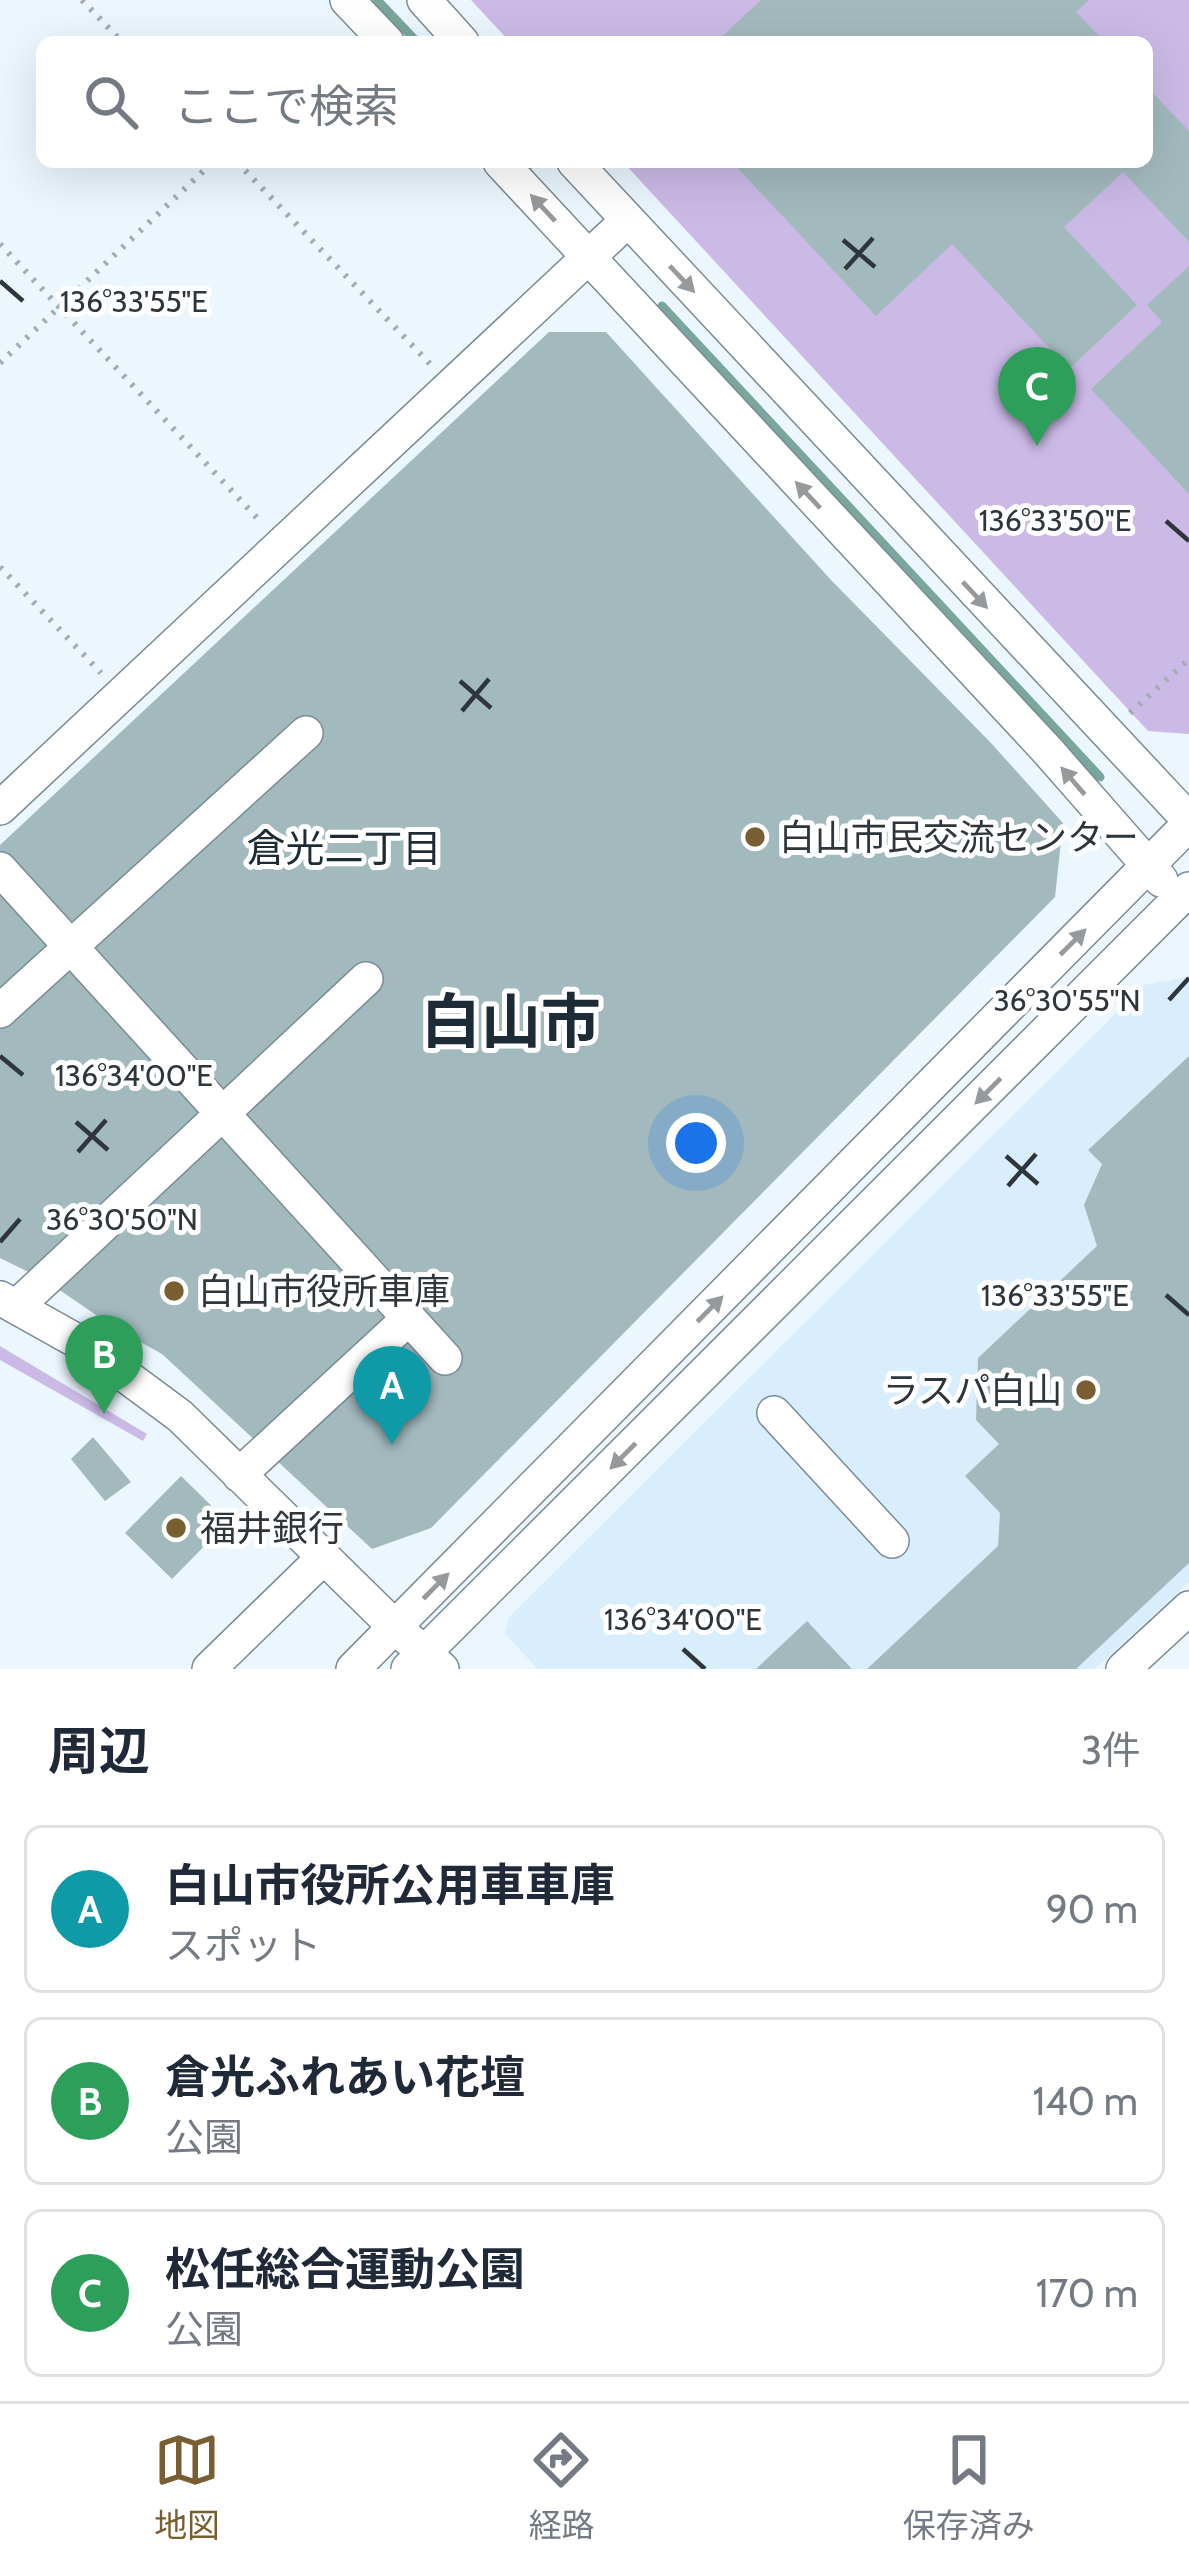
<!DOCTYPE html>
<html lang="ja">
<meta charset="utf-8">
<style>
body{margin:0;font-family:Cabin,"Noto Sans JP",sans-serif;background:#f2f2f3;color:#1f2937}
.you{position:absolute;left:696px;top:1143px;width:42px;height:42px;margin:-30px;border:9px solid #fff;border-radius:50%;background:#1a73e8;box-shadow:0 0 0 18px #1a73e833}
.badge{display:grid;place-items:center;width:78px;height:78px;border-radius:50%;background:#785e30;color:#fff;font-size:39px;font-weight:700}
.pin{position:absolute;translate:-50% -99px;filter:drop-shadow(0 3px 6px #0008)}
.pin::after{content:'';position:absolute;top:63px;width:42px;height:36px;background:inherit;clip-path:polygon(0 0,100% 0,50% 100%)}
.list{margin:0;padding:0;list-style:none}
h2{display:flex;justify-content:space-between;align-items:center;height:156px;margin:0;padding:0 48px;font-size:51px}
h2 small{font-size:39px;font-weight:400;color:#747a83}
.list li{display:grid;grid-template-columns:78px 1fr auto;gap:36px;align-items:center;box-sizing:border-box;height:168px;margin:0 24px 24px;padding:0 24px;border:3px solid #e0e1e3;border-radius:18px}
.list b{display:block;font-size:45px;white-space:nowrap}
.list p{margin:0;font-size:39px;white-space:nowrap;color:#747a83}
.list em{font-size:39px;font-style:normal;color:#747a83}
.icon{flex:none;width:66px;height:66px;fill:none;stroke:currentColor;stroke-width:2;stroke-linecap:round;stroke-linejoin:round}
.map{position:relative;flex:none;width:1189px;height:1669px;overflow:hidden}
.search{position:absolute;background:#fff;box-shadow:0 12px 48px #0002;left:36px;right:36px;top:36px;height:132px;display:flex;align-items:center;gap:30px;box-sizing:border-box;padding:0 42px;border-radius:18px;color:#747a83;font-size:45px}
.sheet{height:732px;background:#fff}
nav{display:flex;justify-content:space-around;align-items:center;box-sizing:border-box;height:168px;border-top:3px solid #e0e1e3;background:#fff;font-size:33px;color:#747a83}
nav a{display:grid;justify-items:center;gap:6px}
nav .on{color:#785e30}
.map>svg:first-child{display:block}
.built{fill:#d9eefd}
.green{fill:#cbbae6}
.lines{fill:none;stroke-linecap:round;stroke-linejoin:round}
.stream{stroke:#7aa69c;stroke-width:9}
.building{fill:#a2babe}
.minor-casing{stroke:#7a8b97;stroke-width:36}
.path{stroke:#a3acb3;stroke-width:6;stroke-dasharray:3 9;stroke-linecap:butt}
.minor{stroke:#fff;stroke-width:33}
.oneway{fill:#969a9d}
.ticks{fill:none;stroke:#2e353b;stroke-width:4.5}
.poi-dot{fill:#785e30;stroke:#fff;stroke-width:4.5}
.labels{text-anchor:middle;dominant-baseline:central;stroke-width:10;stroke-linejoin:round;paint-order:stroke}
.poi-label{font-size:36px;fill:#2e353b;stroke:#fff;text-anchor:start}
.neighbourhood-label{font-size:39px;fill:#1c2b35;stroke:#fff}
.town-label{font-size:60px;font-weight:bold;fill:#1c2b35;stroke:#fff}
.ticks-label{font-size:30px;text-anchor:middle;fill:#2e353b;stroke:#fff;stroke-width:10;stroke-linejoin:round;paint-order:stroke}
</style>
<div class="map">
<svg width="1189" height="1669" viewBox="0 0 1189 1669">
<rect width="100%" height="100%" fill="#ebf6fe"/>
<path class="built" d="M1189,977V1582L1095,1669H538L505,1634L509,1617L1144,985Z"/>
<path class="green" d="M471,0H1189V734L1148,731L623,162H1147V42H510Z
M0,1346L147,1434L143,1441L0,1360Z"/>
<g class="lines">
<path class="stream" d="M377,0L417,42
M529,162L531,164
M662,306L1100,777"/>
</g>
<path class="building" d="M761,0H1089L1076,12L1105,42H716Z
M1147,87L1189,131V242L1123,172L1064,227L1137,305L1069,369L952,244L876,316L732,162H1147Z
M1189,266V494L1091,389L1162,322L1147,305Z
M549,332H606L831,580L991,743L1063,823L1055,897L431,1528L372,1549L162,1354L115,1328L45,1280L0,1258V845Z
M1189,1056V1563L1076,1669H867L998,1546L1000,1513L965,1476L999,1444L976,1420L978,1358L1097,1246L1084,1205L1102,1164L1088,1150Z
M93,1437L131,1482L105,1501L71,1459Z
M181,1476L228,1522L172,1579L125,1533Z
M807,1621L852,1669H756Z"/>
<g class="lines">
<defs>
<path id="minor" d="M347,0L387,42
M424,0L462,42
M500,162L1047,750L1161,880
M574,162L1189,820
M0,808L628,220
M0,869L445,1358
M0,1011L306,733
M0,1298L84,1345L180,1416L395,1627L442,1669
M16,1307L366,979
M774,1413L892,1541
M239,1475L409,1318
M209,1669L323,1558
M353,1669L1189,824
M408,1669L1189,889
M1123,1669L1189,1608"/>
</defs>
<use href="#minor" class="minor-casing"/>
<path class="path" d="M82,0L122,42
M237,162L432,366
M0,244L260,521
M0,363L213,162
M0,567L101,673
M1130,713L1189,659"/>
<use href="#minor" class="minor"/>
</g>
<defs><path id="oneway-solid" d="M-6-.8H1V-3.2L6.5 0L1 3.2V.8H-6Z" transform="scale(3)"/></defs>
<g class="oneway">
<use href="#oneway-solid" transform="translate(543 208) rotate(-133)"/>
<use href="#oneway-solid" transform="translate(682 279) rotate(47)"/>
<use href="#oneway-solid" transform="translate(808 495) rotate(-133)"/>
<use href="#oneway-solid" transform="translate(975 595) rotate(47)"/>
<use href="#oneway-solid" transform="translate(1073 781) rotate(-131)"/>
<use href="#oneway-solid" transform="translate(1073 942) rotate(-45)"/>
<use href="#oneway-solid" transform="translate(988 1091) rotate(135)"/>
<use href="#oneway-solid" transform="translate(710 1309) rotate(-45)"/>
<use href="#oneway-solid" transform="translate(623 1456) rotate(135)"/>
<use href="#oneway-solid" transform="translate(436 1586) rotate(-45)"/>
</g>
<path class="ticks" d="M843,240L875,267M845,269L873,238M0,281L23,301M1166,521L1189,541M460,681L491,708M462,711L489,679M1169,1000L1189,978M0,1056L23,1075M76,1122L108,1150M78,1152L106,1120M1006,1156L1038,1184M1008,1186L1036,1154M0,1242L20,1219M1166,1295L1189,1315M683,1649L705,1669"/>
<g class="poi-dot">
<circle cx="755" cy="837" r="12"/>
<circle cx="174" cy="1291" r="12"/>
<circle cx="1086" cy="1390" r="12"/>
<circle cx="176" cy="1528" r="12"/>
</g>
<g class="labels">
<g class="poi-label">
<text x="779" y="837">白山市民交流センター</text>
<text x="198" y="1291">白山市役所車庫</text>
<text x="1062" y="1390" text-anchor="end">ラスパ白山</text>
<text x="200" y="1528">福井銀行</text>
</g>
<g class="neighbourhood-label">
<text x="344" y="848">倉光二丁目</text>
</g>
<g class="town-label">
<text x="511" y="1021">白山市</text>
</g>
</g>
<g class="ticks-label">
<text x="134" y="312">136°33'55"E</text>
<text x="1055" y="531">136°33'50"E</text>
<text x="1067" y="1011">36°30'55"N</text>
<text x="134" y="1086">136°34'00"E</text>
<text x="122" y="1230">36°30'50"N</text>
<text x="1055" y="1306">136°33'55"E</text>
<text x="683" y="1630">136°34'00"E</text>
</g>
</svg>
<div class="you"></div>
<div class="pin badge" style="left:392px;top:1445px;background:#0f9aa8">A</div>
<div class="pin badge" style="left:104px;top:1414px;background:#2e9e5b">B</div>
<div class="pin badge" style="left:1037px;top:446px;background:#2e9e5b">C</div>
<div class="search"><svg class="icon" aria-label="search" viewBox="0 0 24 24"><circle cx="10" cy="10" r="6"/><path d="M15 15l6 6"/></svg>ここで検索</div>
</div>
<section class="sheet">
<h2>周辺<small>3件</small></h2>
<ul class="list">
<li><span class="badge" style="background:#0f9aa8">A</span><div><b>白山市役所公用車車庫</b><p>スポット</p></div><em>90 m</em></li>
<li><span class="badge" style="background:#2e9e5b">B</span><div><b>倉光ふれあい花壇</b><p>公園</p></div><em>140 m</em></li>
<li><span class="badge" style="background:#2e9e5b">C</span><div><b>松任総合運動公園</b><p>公園</p></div><em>170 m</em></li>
</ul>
</section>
<nav>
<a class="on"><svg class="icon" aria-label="map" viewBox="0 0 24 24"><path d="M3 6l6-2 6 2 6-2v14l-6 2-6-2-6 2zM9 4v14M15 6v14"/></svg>地図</a>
<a><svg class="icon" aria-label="directions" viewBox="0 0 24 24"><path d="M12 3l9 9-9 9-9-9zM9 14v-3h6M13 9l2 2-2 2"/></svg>経路</a>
<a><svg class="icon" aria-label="saved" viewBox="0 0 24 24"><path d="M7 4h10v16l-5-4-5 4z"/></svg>保存済み</a>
</nav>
